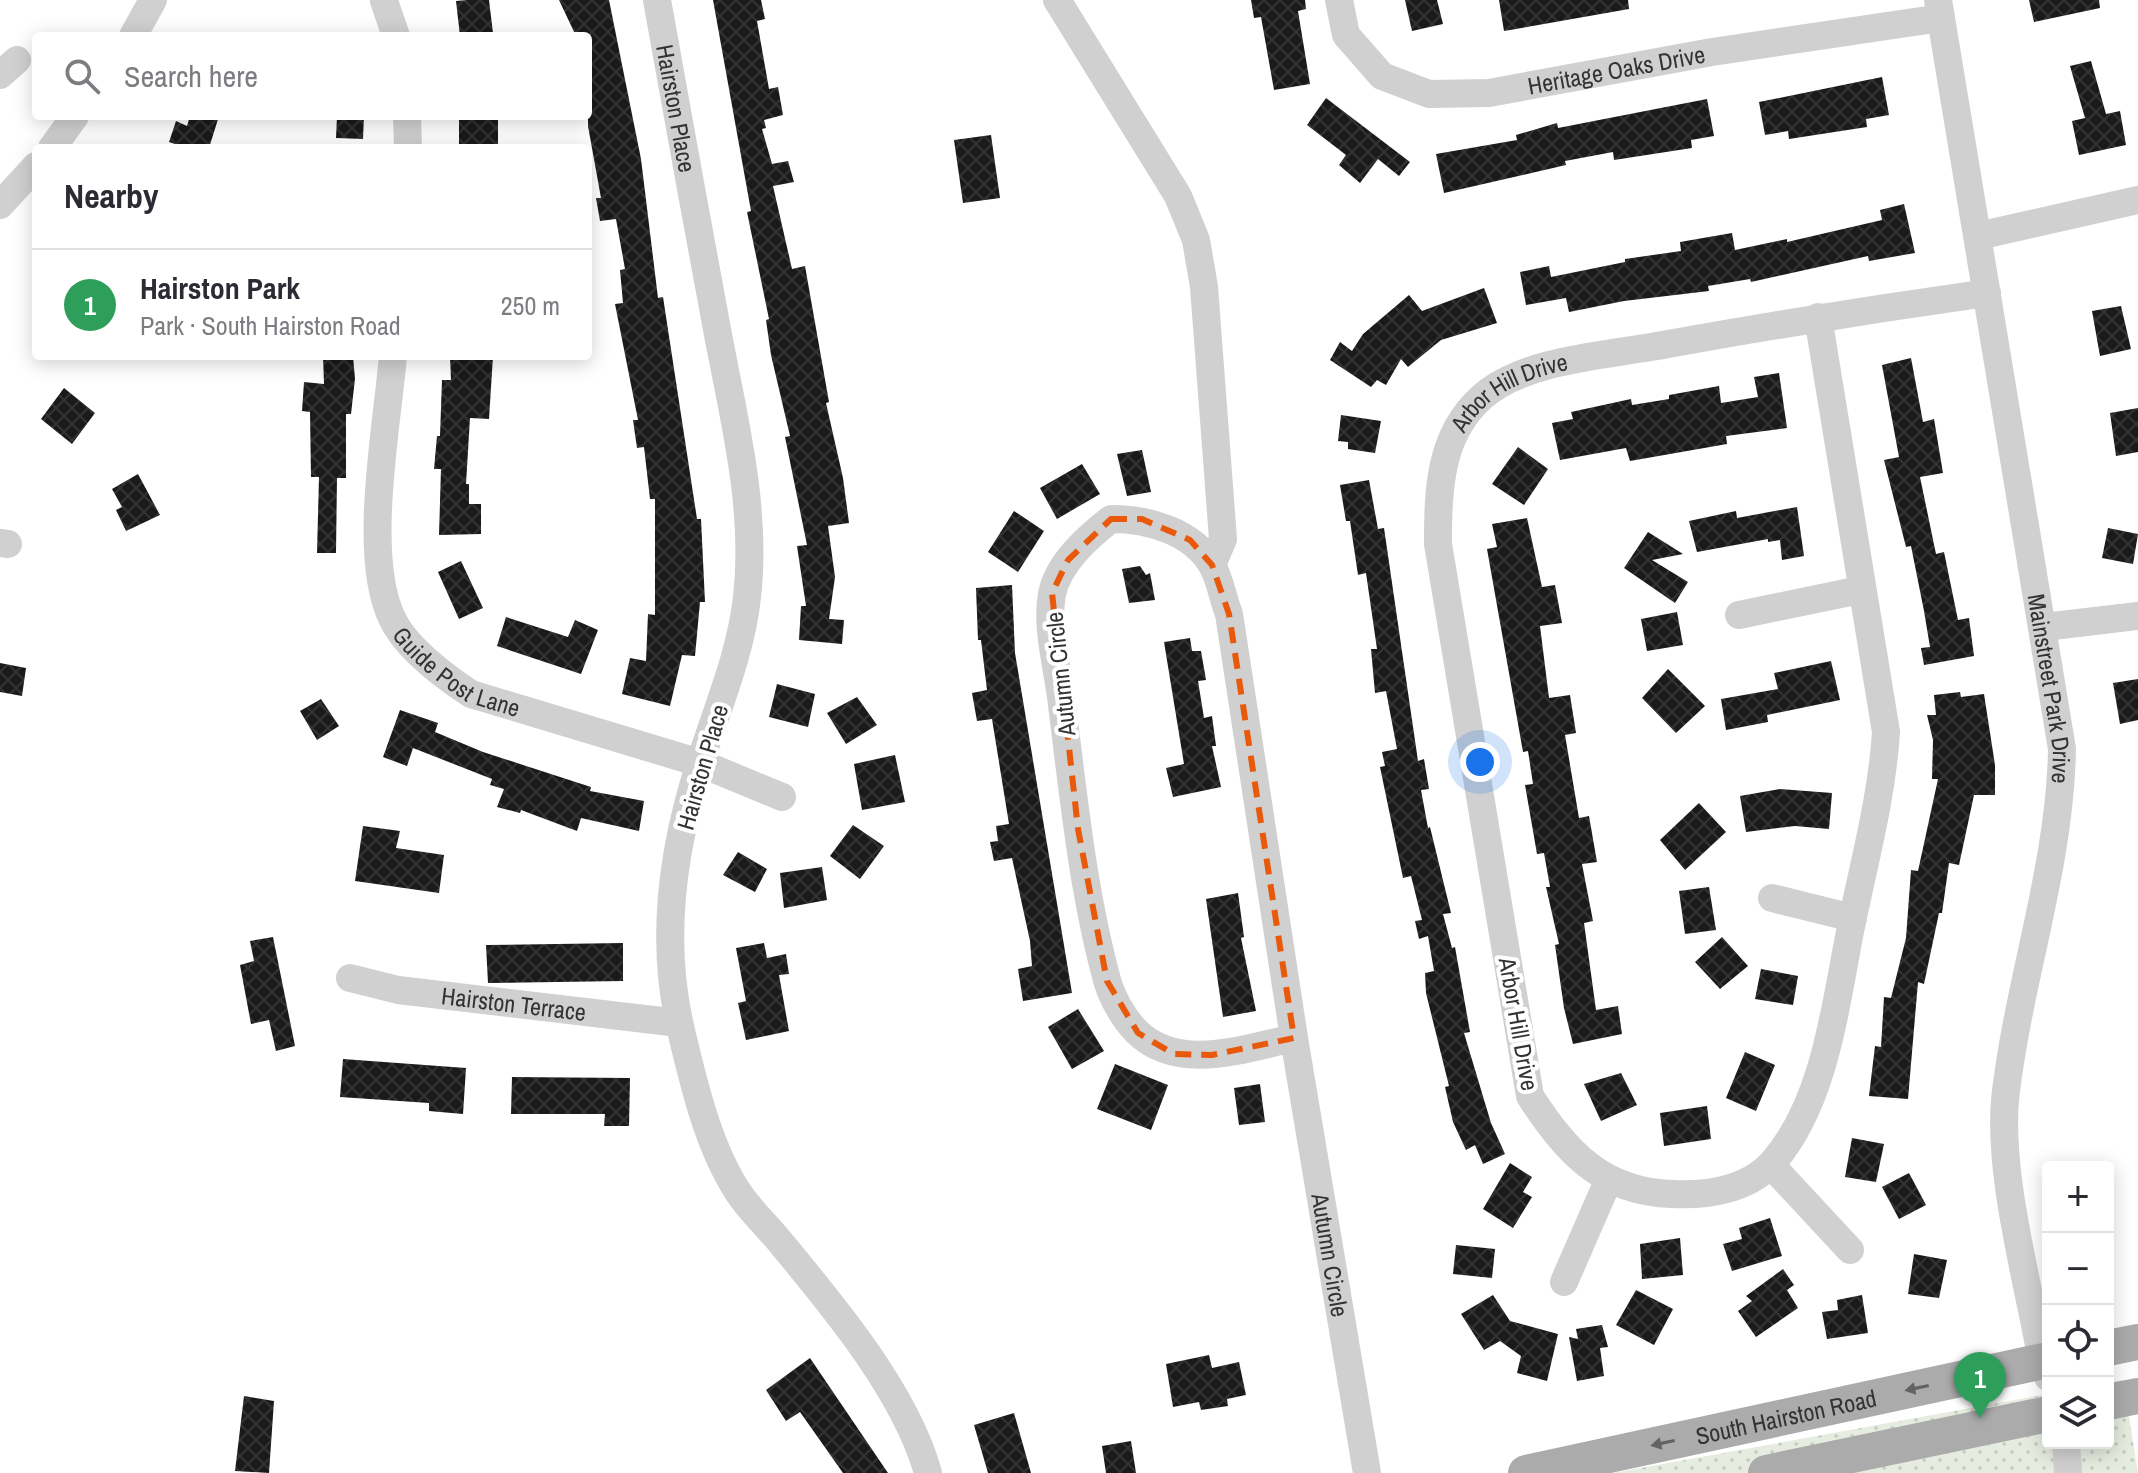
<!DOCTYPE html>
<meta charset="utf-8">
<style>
body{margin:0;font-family:"Archivo Narrow",sans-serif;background:#f7f7f7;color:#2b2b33}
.controls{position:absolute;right:24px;bottom:24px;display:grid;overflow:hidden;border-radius:8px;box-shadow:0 4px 20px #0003}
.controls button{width:72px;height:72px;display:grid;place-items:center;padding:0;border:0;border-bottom:2px solid #e1e1e2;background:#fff;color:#2b2b33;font:40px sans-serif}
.you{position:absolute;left:1480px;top:762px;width:28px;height:28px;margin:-20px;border:6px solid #fff;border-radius:50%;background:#1a73e8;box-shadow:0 0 0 12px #1a73e833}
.badge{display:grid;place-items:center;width:52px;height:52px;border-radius:50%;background:#d93025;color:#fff;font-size:26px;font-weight:700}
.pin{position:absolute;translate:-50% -66px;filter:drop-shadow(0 2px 4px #0008)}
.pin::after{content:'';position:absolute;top:42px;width:28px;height:24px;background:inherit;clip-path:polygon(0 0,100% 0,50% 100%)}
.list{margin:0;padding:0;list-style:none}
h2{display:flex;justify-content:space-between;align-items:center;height:104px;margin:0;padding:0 32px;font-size:34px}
h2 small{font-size:26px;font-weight:400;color:#7c7c81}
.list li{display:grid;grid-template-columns:52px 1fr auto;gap:24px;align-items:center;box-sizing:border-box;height:112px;padding:0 32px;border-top:2px solid #e1e1e2}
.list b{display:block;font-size:30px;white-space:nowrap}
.list p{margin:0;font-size:26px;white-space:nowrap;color:#7c7c81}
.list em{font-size:26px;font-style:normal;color:#7c7c81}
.icon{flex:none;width:44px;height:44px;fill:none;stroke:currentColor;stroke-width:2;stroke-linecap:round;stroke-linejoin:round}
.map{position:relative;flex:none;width:2138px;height:1473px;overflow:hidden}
.search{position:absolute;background:#fff;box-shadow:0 4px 20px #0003;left:32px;top:32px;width:560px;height:88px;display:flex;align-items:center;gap:20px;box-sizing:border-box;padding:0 28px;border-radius:8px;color:#7c7c81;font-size:30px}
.panel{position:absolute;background:#fff;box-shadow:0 4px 20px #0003;left:32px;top:144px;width:560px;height:216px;border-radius:8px}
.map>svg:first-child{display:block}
.park{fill:url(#park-dots)}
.building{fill:url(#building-cross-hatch)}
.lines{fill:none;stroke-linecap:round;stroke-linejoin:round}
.minor{stroke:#d0d0d0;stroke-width:28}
.major{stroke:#ababab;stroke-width:36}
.oneway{fill:#636363}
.marked{fill:none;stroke:#e8590c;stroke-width:6;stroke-dasharray:16 10;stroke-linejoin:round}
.labels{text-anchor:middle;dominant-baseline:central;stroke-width:8;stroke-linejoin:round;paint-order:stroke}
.street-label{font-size:24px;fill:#333;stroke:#fff}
</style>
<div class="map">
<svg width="2138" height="1473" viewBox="0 0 2138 1473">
<defs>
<pattern id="park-dots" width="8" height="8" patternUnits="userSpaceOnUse" patternTransform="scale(2)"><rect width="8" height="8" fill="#e6ecdf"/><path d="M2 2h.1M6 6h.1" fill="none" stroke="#c6cbc0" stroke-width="1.8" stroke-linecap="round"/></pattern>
<pattern id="building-cross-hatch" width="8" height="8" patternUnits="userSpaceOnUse" patternTransform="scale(2)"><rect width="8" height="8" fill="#1a1a1a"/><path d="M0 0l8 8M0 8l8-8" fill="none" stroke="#333"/></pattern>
</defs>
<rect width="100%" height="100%" fill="#fff"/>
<path class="park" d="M2123,1380L2138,1473H1613L2048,1394V1443H2108V1383Z"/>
<path class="building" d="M467,0H489L493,33L460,36L456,1Z
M559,0H609L641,159L658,298L663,297L697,519H701L705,602H700L695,656L682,655L670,706L622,694L630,658L646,661L648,614L655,615V499H650L644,447L637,448L633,420H638L615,304L623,303L620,270L625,269L616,219L600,221L596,198H601L588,126V87L591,86L588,36H576Z
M713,0H761L765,19L757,21L769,89L778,87L783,115L764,120L766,128L762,129L772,164L788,161L794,182L773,186L792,269L805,266L829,402L826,403L843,478L849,523L828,526L835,577L829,619L844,620L842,644L799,640L801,606H806L797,546L807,545L785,437L790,436L771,355L766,320L769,319L747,212L751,211Z
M1251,0H1305L1306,9L1298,11L1310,84L1274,90L1261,17L1254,18Z
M1405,0H1437L1443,24L1412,31Z
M1499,0H1628L1629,9L1504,31Z
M2029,0H2099L2100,8L2034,22Z
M2091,61L2106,114L2120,111L2126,145L2079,155L2072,121L2085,118L2070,66Z
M1882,77L1889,115L1866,119L1867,127L1789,139L1788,131L1765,135L1759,102Z
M1326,98L1410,162L1399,176L1378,159L1360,183L1339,165L1346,155L1307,125Z
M1707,99L1714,136L1691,140L1692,148L1614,160L1613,152L1565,161L1566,165L1444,193L1436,154L1517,140L1516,135L1557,123L1558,128Z
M190,116H219L209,148H187L169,142L176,121L187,126Z
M337,116H364L363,139L336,138Z
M459,117L498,118V148H459Z
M991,135L1000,198L963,203L954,140Z
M1904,204L1915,253L1869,261L1868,256L1751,282L1750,279L1708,286L1709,291L1624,301L1569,312L1566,298L1526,305L1520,272L1549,266L1551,277L1625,262V259L1681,251L1680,242L1732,233L1735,250L1787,239V242L1882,220L1880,210Z
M1484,288L1497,323L1441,340L1408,367L1401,359L1386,385L1377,380L1371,387L1330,360L1340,342L1352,351L1363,334L1409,295L1422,311Z
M2121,306L2131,349L2100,356L2092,311Z
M323,356H353L355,379L351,414H346V478H337L336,553H317L319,477H311L310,412L302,411L304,382L324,384Z
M450,356H493L489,419L470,418L466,484H469V504H481V534L439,535L441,469H434L437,436H440L442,380H451Z
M1911,358L1923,422L1934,419L1943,473L1920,477L1936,554L1944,552L1958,620L1969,618L1974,656L1924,665L1921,648L1930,647L1924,611L1911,546L1906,547L1884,460L1899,457L1882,365Z
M1779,373L1787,428L1726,436L1727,444L1630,461L1626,448L1560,460L1552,423L1573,419L1571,412L1631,399L1632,405L1669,399V395L1719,386L1721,403L1758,397L1754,377Z
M64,388L95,413L72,444L41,419Z
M2138,408V452L2116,456L2110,413Z
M1341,415L1381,421L1375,453L1348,449V442L1338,441Z
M1518,447L1548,469L1524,505L1492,484Z
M1142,450L1151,492L1127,496L1117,454Z
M1082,464L1100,494L1057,519L1040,488Z
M138,474L160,515L126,531L116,510L122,507L112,489Z
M1369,480L1378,529L1384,528L1418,761L1424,759L1429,789L1421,790L1428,828L1430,827L1451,913L1443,914L1452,948L1455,947L1470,1032L1464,1033L1491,1123L1505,1154L1483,1164L1475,1145L1466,1150L1453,1122L1445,1087L1449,1086L1426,993L1425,973L1434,971L1428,936L1419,939L1415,921L1422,920L1411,876L1403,878L1380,767L1385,766L1382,752L1397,749L1386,691L1375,693L1371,649H1377L1366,573L1358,575L1350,521H1346L1340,485Z
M1797,507L1804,556L1782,560L1780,540L1768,542V539L1697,552L1689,521L1736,511L1737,518Z
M1014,511L1044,531L1018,572L988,552Z
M1527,518L1542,587L1555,585L1562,623L1540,626L1549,698L1570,695L1576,733L1565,735L1579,818L1589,816L1597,862L1582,864L1593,921L1584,923L1596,1010L1618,1006L1622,1034L1573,1044L1564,1008L1555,945L1559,944L1546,887H1550L1544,853L1537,854L1525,785L1533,784L1528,751L1523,752L1487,549L1497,547L1492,524Z
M2108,528L2138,534L2133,564L2102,558Z
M1648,532L1683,554L1652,560L1688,582L1675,603L1624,568Z
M461,561L483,608L459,619L438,572Z
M1140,566L1146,575L1150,573L1155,600L1129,603L1122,569Z
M1012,585L1015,653L1072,993L1023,1001L1018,969L1032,966L1030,941L1012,858L994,861L990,842L998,841L996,826L1009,824L992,719L977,721L972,693L987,690L981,640H978L976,588Z
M1677,612L1683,645L1647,651L1641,619Z
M506,617L568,637L575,620L598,630L581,674L497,646Z
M1190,638L1192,651H1201L1206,680L1198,681L1204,718L1212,716L1216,746H1212L1221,787L1173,797L1166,768L1184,764L1164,642Z
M1831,661L1840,700L1767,715L1768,722L1726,730L1721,699L1778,689L1774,673Z
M0,663L26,668L22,696L0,692Z
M1668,669L1705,706L1676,733L1642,698Z
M2138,679V720L2120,724L2113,683Z
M777,684L815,694L808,727L769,717Z
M1960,692L1961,697L1984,694L1995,765V795H1974L1959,865L1949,863L1942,913H1939L1924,984L1918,982L1908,1099L1869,1096L1875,1046L1881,1047L1884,997L1891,998L1906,938L1911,870L1918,871L1938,779H1932L1933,740L1927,715H1936L1934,695Z
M857,697L877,725L846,744L827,713Z
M321,699L339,726L317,740L300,711Z
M400,710L438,723L435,732L483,752L591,787L590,791L644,801L639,831L581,818L577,831L521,810L520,813L497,807L504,789L490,785L492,779L413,748L407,766L383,757Z
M895,755L905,802L862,810L854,764Z
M1780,789L1832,793L1829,829L1795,826L1746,832L1740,796Z
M1699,803L1726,832L1685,870L1660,840Z
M853,825L884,846L860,879L830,856Z
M363,826L400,831L396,848L444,855L439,893L355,881Z
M738,852L767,869L755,892L723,875Z
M822,867L827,900L784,908L780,873Z
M1709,887L1716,930L1685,934L1679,891Z
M1238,893L1244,937L1241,938L1256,1011L1223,1017L1206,899Z
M273,937L295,1046L276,1051L269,1020L251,1024L240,965L254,961L250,941Z
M1722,937L1748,966L1720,989L1695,962Z
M623,943V981L488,983L486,945Z
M764,943L767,958L786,954L789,974L779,975L789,1031L746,1040L738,1003L746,1001L736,948Z
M1761,969L1798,976L1793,1005L1755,999Z
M1078,1009L1104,1051L1072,1069L1048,1027Z
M1745,1052L1775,1065L1756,1111L1726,1098Z
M343,1059L466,1068L463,1114L429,1111V1103L340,1097Z
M1115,1064L1168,1085L1151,1130L1097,1109Z
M1621,1073L1637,1105L1601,1121L1584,1084Z
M512,1077L630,1078L629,1126H604L605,1114H511Z
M1260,1084L1265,1122L1239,1125L1234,1088Z
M1707,1106L1711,1139L1664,1146L1660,1113Z
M1852,1138L1884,1144L1876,1182L1845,1177Z
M1510,1163L1532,1177L1523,1192L1532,1197L1513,1228L1483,1209Z
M1909,1173L1926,1205L1899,1219L1882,1187Z
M1770,1218L1782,1256L1732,1271L1723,1244L1742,1239L1739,1228Z
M1680,1238L1683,1275L1642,1279L1640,1244Z
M1456,1245L1495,1249L1492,1278L1453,1274Z
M1914,1254L1947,1260L1939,1298L1908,1294Z
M1783,1269L1794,1285L1787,1290L1798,1308L1756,1337L1738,1311L1752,1301L1746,1296Z
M1636,1290L1673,1309L1654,1345L1616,1325Z
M1493,1295L1510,1321L1558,1334L1547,1381L1517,1373L1521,1356L1500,1341L1484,1350L1461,1314Z
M1862,1295L1868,1333L1827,1339L1822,1312L1838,1310L1837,1300Z
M1602,1325L1608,1347L1600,1348L1604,1376L1577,1381L1569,1337L1578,1339L1576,1329Z
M1209,1355L1212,1368L1239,1362L1246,1395L1227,1399L1228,1406L1201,1410L1199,1402L1173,1407L1166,1364Z
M810,1358L888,1473H843L800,1412L786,1421L766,1390Z
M244,1396L274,1401L269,1473L235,1471Z
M1014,1413L1031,1473H988L974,1425Z
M1131,1441L1136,1473H1106L1102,1446Z"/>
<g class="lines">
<g class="minor">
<path id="s1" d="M657,0C677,113 698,227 719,340C735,423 757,512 747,597C741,654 717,708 700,763C673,847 660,939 680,1026C693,1081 708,1148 740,1195C752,1212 768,1227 781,1243C834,1307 906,1393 928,1473"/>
<path d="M1057,0L1178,196L1196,240L1204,287L1223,539L1212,565"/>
<path id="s2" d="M1339,0L1346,35L1382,76L1429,94L1489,93L1712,52L1941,18"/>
<path id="s3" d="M1938,0L2062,749C2060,866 2020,976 2006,1091C1996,1169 2028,1281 2042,1361L2048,1377"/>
<path d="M384,1L396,36"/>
<path d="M133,36L153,0"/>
<path d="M0,75L17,60"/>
<path d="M407,116L408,148"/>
<path d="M52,148L75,116"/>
<path d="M0,205L36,166"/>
<path d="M1978,236L2138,200"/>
<path id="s4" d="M1818,317L1886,732C1882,795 1866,855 1853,917C1836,996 1828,1099 1773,1162C1748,1190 1706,1196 1672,1194C1602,1192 1565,1151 1530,1096L1438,544C1438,491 1439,435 1482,397C1526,358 1612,355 1668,344C1774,325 1880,308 1987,293"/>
<path id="s5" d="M393,356C387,426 362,556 392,618C405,647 445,677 471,694L700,763L782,797"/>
<path d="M1111,519C1148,519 1192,531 1212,565C1220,579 1223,599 1229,614L1294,1038C1245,1048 1179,1073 1137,1032C1124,1019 1112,998 1107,980C1082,888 1073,791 1061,697C1057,666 1046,626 1052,594C1058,563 1088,537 1111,519Z"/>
<path d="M0,543L8,544"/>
<path d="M1739,615L1860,590"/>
<path d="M2044,627L2138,616"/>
<path d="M1772,898L1853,918"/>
<path id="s6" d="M350,978L398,990L679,1023"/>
<path id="s7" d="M1294,1038L1367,1473"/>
<path d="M1771,1165L1850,1250"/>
<path d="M1564,1282L1608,1181"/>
<path d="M2066,1443L2068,1473"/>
</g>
<g class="major">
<path d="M2108,1348L2138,1342"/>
<path d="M2108,1402L2138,1396"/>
<path id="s8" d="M1526,1473L2048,1360"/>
<path d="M1766,1473L2048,1414"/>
</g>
</g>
<defs><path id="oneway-solid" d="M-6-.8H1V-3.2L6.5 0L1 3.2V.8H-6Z" transform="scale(2)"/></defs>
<g class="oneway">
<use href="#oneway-solid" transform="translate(1917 1388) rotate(168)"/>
<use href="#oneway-solid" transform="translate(1663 1443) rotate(168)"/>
</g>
<path class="marked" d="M1111,519H1142L1190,540L1212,565L1229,614L1294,1038L1212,1055L1174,1054L1138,1033L1107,981L1078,829L1052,593L1068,560Z"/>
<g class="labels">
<g class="street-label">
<text stroke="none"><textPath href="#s2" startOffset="330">Heritage Oaks Drive</textPath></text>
<text stroke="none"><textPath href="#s1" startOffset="110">Hairston Place</textPath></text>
<text stroke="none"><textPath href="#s4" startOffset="1904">Arbor Hill Drive</textPath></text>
<text stroke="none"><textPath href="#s5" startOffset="352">Guide Post Lane</textPath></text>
<text transform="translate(1060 674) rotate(-96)">Autumn Circle</text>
<text stroke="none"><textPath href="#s3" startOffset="698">Mainstreet Park Drive</textPath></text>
<text transform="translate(702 767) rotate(-74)">Hairston Place</text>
<text stroke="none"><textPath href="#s6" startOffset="166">Hairston Terrace</textPath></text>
<text transform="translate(1519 1024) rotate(80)">Arbor Hill Drive</text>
<text stroke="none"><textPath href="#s7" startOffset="220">Autumn Circle</textPath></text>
<text stroke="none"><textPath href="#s8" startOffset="266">South Hairston Road</textPath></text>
</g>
</g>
</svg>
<div class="controls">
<button>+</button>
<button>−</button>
<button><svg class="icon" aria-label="locate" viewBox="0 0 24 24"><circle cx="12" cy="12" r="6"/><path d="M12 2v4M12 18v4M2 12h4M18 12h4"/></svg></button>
<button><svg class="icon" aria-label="layers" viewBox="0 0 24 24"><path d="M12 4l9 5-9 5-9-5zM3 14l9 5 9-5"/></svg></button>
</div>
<div class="you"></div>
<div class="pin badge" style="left:1980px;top:1418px;background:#2e9e5b">1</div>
<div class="search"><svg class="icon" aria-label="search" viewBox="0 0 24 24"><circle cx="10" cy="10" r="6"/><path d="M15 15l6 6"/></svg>Search here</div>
<section class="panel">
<h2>Nearby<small></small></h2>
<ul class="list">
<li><span class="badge" style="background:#2e9e5b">1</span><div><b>Hairston Park</b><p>Park · South Hairston Road</p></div><em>250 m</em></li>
</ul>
</section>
</div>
